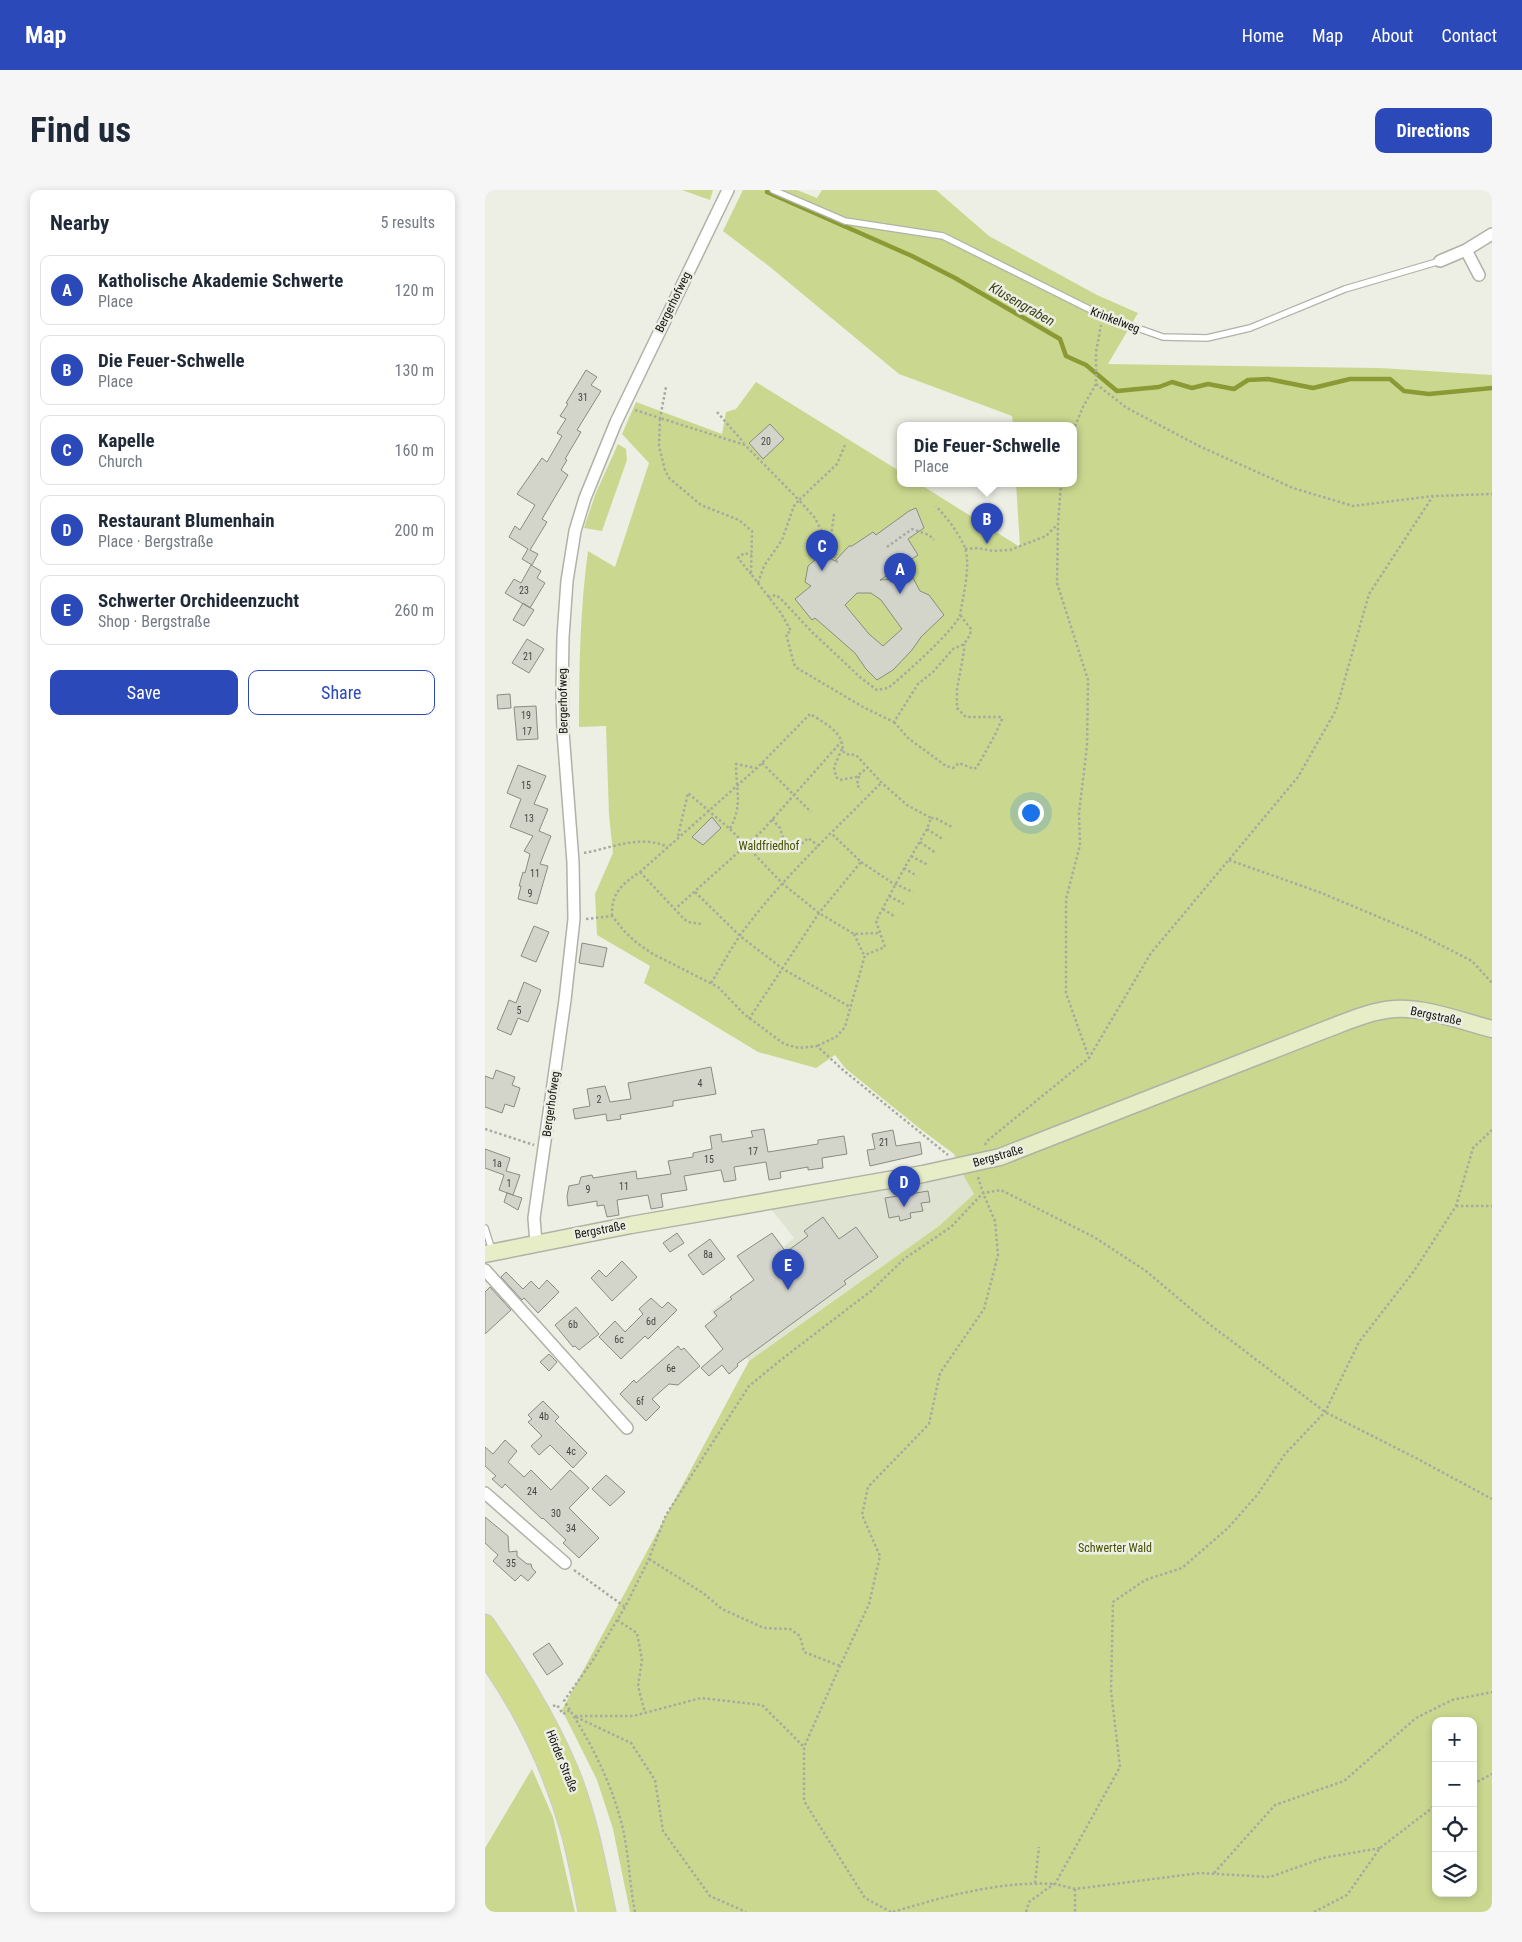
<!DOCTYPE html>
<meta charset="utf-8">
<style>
body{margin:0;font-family:"Roboto Condensed",sans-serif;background:#f6f6f7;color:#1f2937}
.controls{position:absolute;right:15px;bottom:15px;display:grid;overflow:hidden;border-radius:10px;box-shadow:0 2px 8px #0003}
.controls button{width:45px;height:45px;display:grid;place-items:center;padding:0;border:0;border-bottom:1px solid #e0e1e3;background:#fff;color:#1f2937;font:25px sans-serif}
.you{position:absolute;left:545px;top:622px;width:18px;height:18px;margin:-12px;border:4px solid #fff;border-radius:50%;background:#1a73e8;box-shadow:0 0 0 8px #1a73e833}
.badge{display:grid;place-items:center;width:32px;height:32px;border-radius:50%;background:#2b49b9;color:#fff;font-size:16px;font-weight:700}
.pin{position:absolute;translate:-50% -41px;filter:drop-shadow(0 1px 2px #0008)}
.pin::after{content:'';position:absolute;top:26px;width:18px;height:15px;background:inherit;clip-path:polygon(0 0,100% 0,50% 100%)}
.popup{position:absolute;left:412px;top:232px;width:180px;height:65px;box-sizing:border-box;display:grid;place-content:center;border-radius:10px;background:#fff;filter:drop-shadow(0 1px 4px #0005);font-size:16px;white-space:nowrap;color:#747a83}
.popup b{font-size:19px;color:#1f2937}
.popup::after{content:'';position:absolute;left:50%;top:100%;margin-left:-10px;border:10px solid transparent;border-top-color:#fff}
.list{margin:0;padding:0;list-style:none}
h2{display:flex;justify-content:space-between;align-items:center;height:65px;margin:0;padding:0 20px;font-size:21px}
h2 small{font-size:16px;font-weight:400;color:#747a83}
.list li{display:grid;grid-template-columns:32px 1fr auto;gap:15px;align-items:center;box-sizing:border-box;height:70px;margin:0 10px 10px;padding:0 10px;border:1px solid #e0e1e3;border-radius:10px}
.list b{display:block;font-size:19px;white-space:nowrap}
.list p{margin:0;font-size:16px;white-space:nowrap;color:#747a83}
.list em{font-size:16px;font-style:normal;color:#747a83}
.actions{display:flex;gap:10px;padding:15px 20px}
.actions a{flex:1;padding:11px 0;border:1px solid #2b49b9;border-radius:10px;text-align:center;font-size:18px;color:#2b49b9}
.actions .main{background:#2b49b9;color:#fff}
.icon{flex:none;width:28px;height:28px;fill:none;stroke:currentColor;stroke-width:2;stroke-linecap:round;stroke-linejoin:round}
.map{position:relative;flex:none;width:1007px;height:1722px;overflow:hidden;border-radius:10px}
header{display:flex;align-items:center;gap:30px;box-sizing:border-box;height:70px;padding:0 25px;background:#2b49b9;color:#fff}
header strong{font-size:24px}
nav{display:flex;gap:28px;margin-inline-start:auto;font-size:18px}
.intro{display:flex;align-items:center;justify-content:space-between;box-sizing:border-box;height:120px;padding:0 30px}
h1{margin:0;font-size:35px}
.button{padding:12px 22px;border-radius:10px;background:#2b49b9;color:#fff;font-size:18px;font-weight:700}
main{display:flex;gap:30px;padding:0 30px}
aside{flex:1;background:#fff;border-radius:10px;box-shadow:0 2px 8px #0003}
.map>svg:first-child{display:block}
.built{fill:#dfe3d1}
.green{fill:#cad88f;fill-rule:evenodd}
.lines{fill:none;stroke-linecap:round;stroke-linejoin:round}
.stream{stroke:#8b9a34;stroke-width:4.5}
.building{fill:#d3d5cb;stroke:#898c82;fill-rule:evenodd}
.lane-casing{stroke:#afb2a7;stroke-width:8}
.street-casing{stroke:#afb2a7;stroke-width:14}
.secondary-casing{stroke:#afb2a7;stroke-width:19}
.primary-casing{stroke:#cbcccb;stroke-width:21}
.path{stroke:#a8a9a0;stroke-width:2.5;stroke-dasharray:2.5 2.5;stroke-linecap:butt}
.lane{stroke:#fff;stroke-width:5.5}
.street{stroke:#fff;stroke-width:11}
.secondary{stroke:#e7edc6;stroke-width:16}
.primary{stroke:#d0db8d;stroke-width:19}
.labels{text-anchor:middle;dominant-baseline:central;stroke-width:5;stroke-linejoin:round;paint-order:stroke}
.number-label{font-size:10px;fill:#444540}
.street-label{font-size:12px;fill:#141511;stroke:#edefe4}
.park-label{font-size:12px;fill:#454f00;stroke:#edefe4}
.water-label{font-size:14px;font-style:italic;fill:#3d441a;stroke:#edefe4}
</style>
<header>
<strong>Map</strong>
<nav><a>Home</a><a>Map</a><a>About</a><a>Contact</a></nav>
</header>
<div class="intro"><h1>Find us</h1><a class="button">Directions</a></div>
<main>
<aside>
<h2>Nearby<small>5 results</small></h2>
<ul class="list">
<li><span class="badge">A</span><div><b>Katholische Akademie Schwerte</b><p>Place</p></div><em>120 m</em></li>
<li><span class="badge">B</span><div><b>Die Feuer-Schwelle</b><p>Place</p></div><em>130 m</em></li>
<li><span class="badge">C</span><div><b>Kapelle</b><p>Church</p></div><em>160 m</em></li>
<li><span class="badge">D</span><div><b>Restaurant Blumenhain</b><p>Place · Bergstraße</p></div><em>200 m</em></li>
<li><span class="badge">E</span><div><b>Schwerter Orchideenzucht</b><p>Shop · Bergstraße</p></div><em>260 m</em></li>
</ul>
<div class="actions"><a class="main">Save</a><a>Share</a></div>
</aside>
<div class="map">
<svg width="1007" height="1722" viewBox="0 0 1007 1722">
<rect width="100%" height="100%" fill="#edefe4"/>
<path class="built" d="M477,983L489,1004L454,1036L264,1171L226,1121L304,1063L299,1056L309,1048L286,1019Z"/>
<path class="green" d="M197,0H228L225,10Z
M258,0H312L332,8L337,0H451L504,46L612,105L653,123L623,174L895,178L1007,185V1722H145L128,1639L112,1590L77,1520L264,1171L454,1036L489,1004L477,983L469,964L434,938L360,878L350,865L331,878L273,862L159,793L165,776L112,745L110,704L128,663L124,625L121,536L94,537C94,478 95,420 103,361L130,377L164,273L137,244L151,212L237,244L241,222L251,219L271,192L416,282V293H433L535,357L531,293H588V235H528L527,226L414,184L285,77L238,41ZM951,1531H988V1703H951Z
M133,254L141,259L142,270L117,341L99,338L110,305Z
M47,1579L68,1627L90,1722H0V1658Z"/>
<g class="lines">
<path class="stream" d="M282,2L427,66L470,88L575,149L581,166L601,175L632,201L674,197L687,192L707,198L723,194L749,199L763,190L783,189L828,198L865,189H905L919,201L944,204L1007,198"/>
</g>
<path class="building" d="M101,180L112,187L106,195L116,201L92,240L96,242L80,269L82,270L76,280L83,285L57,329L62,332L45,360L53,364L47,375L37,369L43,359L24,347L30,336L35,340L50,315L32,304L57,268L62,272L77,246L72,243L81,229L75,226L83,214L81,213Z
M285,234L299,249L278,269L264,253Z
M431,318L439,338L423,349L433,365L395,390L428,388L435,401L444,405L459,425L436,447L427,460L408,480L392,490L381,479L370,463L330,428L327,430L310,409L326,396L320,392L323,376L337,364L350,371L364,356H367L388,342L391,345L424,321ZM372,403H386L396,410L417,439L398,456L384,444L360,415Z
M46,375L56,381L52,388L60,393L45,418L20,403L29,389L36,393Z
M38,413L49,420L39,436L28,430Z
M42,449L59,459L44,483L27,473Z
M25,504L26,518L13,519L12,505Z
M51,516L53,549L32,550L29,517Z
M33,575L61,586L49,614L63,619L54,641L66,646L55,674L63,676L52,714L33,709L36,696H34L38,682L40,683L45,664L39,661L48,646L25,637L36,609L22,603Z
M227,627L236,638L218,655L207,647Z
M49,736L64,742L51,772L36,766Z
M97,753L122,758L118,777L94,773Z
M39,792L56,800L43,832L33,828L26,845L12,839L24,810L31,813Z
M226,877L231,904L188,911V916L135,925L136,929L122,931L121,924L90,929L88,919L105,916L102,899L120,896L125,912L146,909L143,893Z
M11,880L30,887L27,895L35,898L29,917L20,914L17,923L0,917V886L8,889Z
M279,939L283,962L333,954V950L359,946L362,964L337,968L338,978L323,980V977L295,982L296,988L284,990L281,972L249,977L251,990L239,992L236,980L199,986L202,1000L176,1004L178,1017L166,1019L163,1005L132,1010L134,1025L122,1027L119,1015L112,1016V1011L83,1016L82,1006L84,996L94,994L96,987L107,985L108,988L151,981L152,989L186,984L183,971L208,967V963L227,959L225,946L236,944L237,952L268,947L266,941Z
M408,940L411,956L435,952L437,964L385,976L382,960L390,959L387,944Z
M0,959L25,968L21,981L35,985L28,1005L14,1000L19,985L0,978Z
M443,1001L445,1012L436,1013L438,1021L425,1023L426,1028L415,1031L414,1026L404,1028L400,1008Z
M22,1003L37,1008L33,1020L19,1012Z
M338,1027L354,1049L371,1037L393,1067L359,1091L361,1094L252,1174L253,1176L244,1184L237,1175L224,1186L216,1178L238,1159L220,1136L232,1126L229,1122L247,1109L245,1107L269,1090L252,1066L287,1043L301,1062L323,1046L319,1041Z
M192,1043L199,1053L185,1062L178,1053Z
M225,1049L240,1069L218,1085L203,1065Z
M137,1071L152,1087L127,1111L106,1088L114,1080L121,1087Z
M21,1082L38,1099L46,1091L54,1099L62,1090L74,1102L53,1123L39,1108L37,1110L16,1087Z
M5,1097L26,1120L0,1144V1102Z
M166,1108L177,1118L183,1112L192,1120L163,1149L160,1146L136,1169L114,1147L130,1131L140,1142L158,1124L154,1119Z
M91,1117L114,1144L94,1160L90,1156L88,1157L70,1135Z
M193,1156L196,1160L199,1158L215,1176L193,1195L184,1194L167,1209L175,1217L161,1231L135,1204L149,1190L151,1193Z
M64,1164L72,1172L64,1181L55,1172Z
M58,1211L74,1227L70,1231L102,1263L88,1278L65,1255L54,1265L46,1256L57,1246L43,1232L47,1229L43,1225Z
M20,1250L32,1261L23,1272L39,1287L46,1280L66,1300L85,1280L104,1298L84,1318L114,1348L94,1368L78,1353L81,1350L58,1328L57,1329L20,1294L17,1298L7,1289L11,1286L0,1276V1257L8,1264Z
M121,1285L140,1302L125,1316L107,1299Z
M0,1327L23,1346L24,1362L32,1361V1366L42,1374H46L47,1378L51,1382L43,1391L36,1385L30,1391L8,1371L13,1365L0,1353Z
M64,1453L78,1474L62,1485L48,1464Z"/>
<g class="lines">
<defs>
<path id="lane" d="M288,0L360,31L458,46L618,126L678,147L722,148L765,138L860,99L955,71
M0,1038L7,1060"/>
<path id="street" d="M981,60L994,85
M955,71L981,60L1007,44
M51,1053L49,1028L80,810L89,729L88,672L78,542L77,502L78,447L82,391L90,341L100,308L131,232L243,0
M0,1080L142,1238
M0,1303L80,1373"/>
<path id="secondary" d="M0,1064L146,1035L438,984L515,967L842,839C863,831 885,821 909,819C941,817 976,831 1007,839"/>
<path id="primary" d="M0,1434C31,1480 61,1527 83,1579C102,1624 111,1674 121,1722
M0,1464C39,1518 68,1579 86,1643C93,1669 98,1696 103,1722"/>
</defs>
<use href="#lane" class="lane-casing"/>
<use href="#street" class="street-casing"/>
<use href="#secondary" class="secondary-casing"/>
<use href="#primary" class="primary-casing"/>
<path class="path" d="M611,194L642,218L716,257L808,298L868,316L948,306L1007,304
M150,220L175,228L181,197
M232,222L259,253
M588,241L598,217L611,194V162L616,135
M360,255L352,274L314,310L260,255L175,228L174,256L180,280L184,288L216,315L254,330L267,341L266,384L296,423L306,441L301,444L309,474L312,478L378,517L409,532L433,494L448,482L468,459L479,454L485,445L486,439L475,425
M576,293L573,334L572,393L603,490L602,556L594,623L595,655L581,709V803L604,868
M349,324L346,347L352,367
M402,357L427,339L444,345L449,350
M480,359L493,358L508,361L525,360L561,346L573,334
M266,384L253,368L259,363L267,365
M273,393L279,376L297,350L309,316L314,310L330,328L353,374
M283,407L291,405L296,409L327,442L376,488L392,500L403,498C417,487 471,439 475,425C478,407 486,375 480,358C474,343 462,328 451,316
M409,532L423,548L461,576L468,578L474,573L489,579L492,577L510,545L517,529L516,527H481L472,518V499L479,461V454
M357,559L349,577L351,587L355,590L371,587L382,578
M277,573L309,605L356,552
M374,586L372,595L376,600
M446,628H450L467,637
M287,629L295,638L298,648L311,657H313L323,648L334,656
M245,639L298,694L334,723L369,744L394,743
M442,639L459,650
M193,646L203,603L245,639C258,614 251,601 251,574L271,578
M435,652L451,663
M99,663C127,658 155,644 183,657
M426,666L443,675
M744,670L834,702L932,743L987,771L1007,793
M376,672L406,692L428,702
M419,678L432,686
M155,682L199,729L203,732L216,734
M210,702L255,746L298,779L365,817
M404,706L419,714
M398,719L409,726
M189,720L278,640L309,605L326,622
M127,726C126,703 137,694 155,682L272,578L325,524C335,530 354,540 357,553C358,558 357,559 360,564L371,565L397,593L422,615L446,628L442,639L416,684L391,731L400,757L380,765L360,837L351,847L332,856
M101,729L127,726L141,743L152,753L168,764L233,797L259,824L299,854L314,858L332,856L358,880L463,965
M369,744L379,765
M226,793C236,777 245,760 256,744C296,689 348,642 396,593
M264,829L334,723L376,672L346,643
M0,939L49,955
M500,955L502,951L604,868L666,763L813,587L851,520L884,404L948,306
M971,1016H1007
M164,1369L218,1403L237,1419L279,1438L305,1439L315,1446L319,1462L355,1476
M89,1380L140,1417
M132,1430L152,1443L157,1470L153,1496L160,1523
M68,1516L72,1515L78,1524L85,1520
M90,1526H148L216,1508L277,1515L319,1557
M91,1527L146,1553L170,1590L178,1641L225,1706L261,1722
M988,1594L1007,1584
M895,1658L838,1668L785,1687L715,1683L590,1699L570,1694L635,1577L626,1501L628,1412L660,1390L697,1378L743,1338L773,1304L800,1264L840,1222L874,1152L929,1081L971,1016L988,958L1007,940
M729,1683L790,1615L859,1591L931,1528L967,1510L1007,1502
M550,1693L554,1657
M590,1699V1722
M150,1722C144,1692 144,1661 136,1631C124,1587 104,1549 79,1511L108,1470L140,1417L163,1371L181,1325L264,1196L297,1169L386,1101L419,1069L466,1037L498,1003L516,1000L609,1047L661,1081L719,1130L840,1222L929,1267L1007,1309
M406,1722L380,1708L319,1611V1557L355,1476L384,1414L395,1366L377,1325L383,1297L444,1234L455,1183L499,1119L513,1065L510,1031L498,1003L493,987
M408,1722C461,1706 514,1691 570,1694
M541,1722L544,1712L569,1694
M829,1722L862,1705L895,1658L951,1615"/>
<use href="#lane" class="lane"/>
<use href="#street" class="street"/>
<use href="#secondary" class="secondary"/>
<use href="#primary" class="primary"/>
</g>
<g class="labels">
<g class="number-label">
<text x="98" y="207">31</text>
<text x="281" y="251">20</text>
<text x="39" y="400">23</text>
<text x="43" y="466">21</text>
<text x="41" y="525">19</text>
<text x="42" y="541">17</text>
<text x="41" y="595">15</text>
<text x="44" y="628">13</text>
<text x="50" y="683">11</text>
<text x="45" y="703">9</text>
<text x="34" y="820">5</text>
<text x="215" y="893">4</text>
<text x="114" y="909">2</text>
<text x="399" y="952">21</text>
<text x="268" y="961">17</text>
<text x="224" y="969">15</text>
<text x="12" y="973">1a</text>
<text x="24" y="993">1</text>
<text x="139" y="996">11</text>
<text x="103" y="999">9</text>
<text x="223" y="1064">8a</text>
<text x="166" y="1131">6d</text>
<text x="88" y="1134">6b</text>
<text x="134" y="1149">6c</text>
<text x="186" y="1178">6e</text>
<text x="155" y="1211">6f</text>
<text x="59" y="1226">4b</text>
<text x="86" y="1261">4c</text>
<text x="47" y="1301">24</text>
<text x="71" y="1323">30</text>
<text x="86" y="1338">34</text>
<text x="26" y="1373">35</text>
</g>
<g class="street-label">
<text transform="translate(188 112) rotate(-64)">Bergerhofweg</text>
<text transform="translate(630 130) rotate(21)">Krinkelweg</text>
<text transform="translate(78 511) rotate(-91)">Bergerhofweg</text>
<text transform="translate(951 826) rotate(12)">Bergstraße</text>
<text transform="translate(66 914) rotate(-82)">Bergerhofweg</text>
<text transform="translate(513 966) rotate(-16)">Bergstraße</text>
<text transform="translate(115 1040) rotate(-11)">Bergstraße</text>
<text transform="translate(77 1571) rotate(68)">Hörder Straße</text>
</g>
<g class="park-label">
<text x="284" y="656">Waldfriedhof</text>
<text x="630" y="1358">Schwerter Wald</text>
</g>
<g class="water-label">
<text transform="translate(537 114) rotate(30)">Klusengraben</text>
</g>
</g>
</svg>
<div class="controls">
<button>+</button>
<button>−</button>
<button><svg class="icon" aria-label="locate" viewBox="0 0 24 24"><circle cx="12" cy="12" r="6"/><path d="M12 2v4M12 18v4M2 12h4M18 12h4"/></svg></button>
<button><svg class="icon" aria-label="layers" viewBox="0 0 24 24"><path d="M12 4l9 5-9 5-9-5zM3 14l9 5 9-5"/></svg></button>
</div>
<div class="you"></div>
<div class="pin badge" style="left:415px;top:404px">A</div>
<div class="pin badge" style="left:502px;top:354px">B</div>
<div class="popup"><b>Die Feuer-Schwelle</b>Place</div>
<div class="pin badge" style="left:337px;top:381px">C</div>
<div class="pin badge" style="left:419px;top:1017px">D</div>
<div class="pin badge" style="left:303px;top:1100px">E</div>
</div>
</main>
